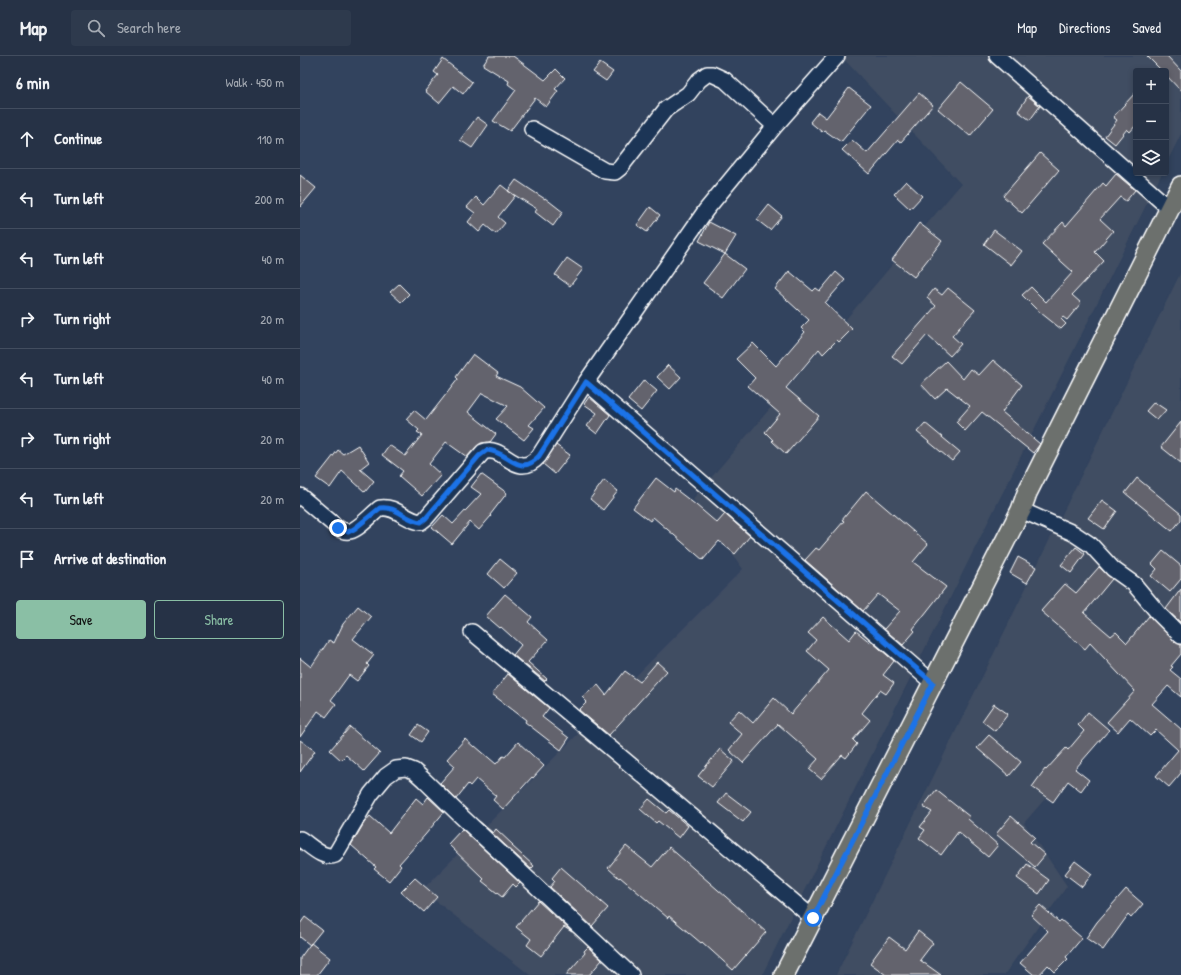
<!DOCTYPE html>
<meta charset="utf-8">
<style>
body{margin:0;font-family:"Patrick Hand",sans-serif;background:#2e3a4d;color:#f1f3f6}
.controls{position:absolute;right:12px;top:12px;display:grid;overflow:hidden;border-radius:4px;box-shadow:0 2px 6px #0003}
.controls button{width:36px;height:36px;display:grid;place-items:center;padding:0;border:0;border-bottom:1px solid #424d5f;background:#263246;color:#f1f3f6;font:20px sans-serif}
.stop{position:absolute;width:12px;height:12px;margin:-9px;border:3px solid #1a73e8;border-radius:50%;background:#fff}
.stop.end{background:#1a73e8;border-color:#fff;box-shadow:0 1px 4px #0008}
.list{margin:0;padding:0;list-style:none}
h2{display:flex;justify-content:space-between;align-items:center;height:52px;margin:0;padding:0 16px;font-size:17px}
h2 small{font-size:13px;font-weight:400;color:#a4aab3}
.list li{display:grid;grid-template-columns:26px 1fr auto;gap:12px;align-items:center;box-sizing:border-box;height:60px;padding:0 16px;border-top:1px solid #424d5f}
.list b{display:block;font-size:15px;white-space:nowrap}
.list em{font-size:13px;font-style:normal;color:#a4aab3}
.actions{display:flex;gap:8px;padding:12px 16px}
.actions a{flex:1;padding:9px 0;border:1px solid #8abfa5;border-radius:4px;text-align:center;font-size:14px;color:#8abfa5}
.actions .main{background:#8abfa5;color:#111}
.icon{flex:none;width:22px;height:22px;fill:none;stroke:currentColor;stroke-width:2;stroke-linecap:round;stroke-linejoin:round}
.map{position:relative;flex:none;width:881px;height:919px;overflow:hidden}
header{display:flex;align-items:center;gap:24px;box-sizing:border-box;height:56px;padding:0 20px;background:#263246;border-bottom:1px solid #424d5f}
header strong{font-size:19px}
nav{display:flex;gap:22px;margin-inline-start:auto;font-size:14px}
.search{width:280px;height:36px;background:#2e3a4d;display:flex;align-items:center;gap:10px;box-sizing:border-box;padding:0 14px;border-radius:4px;color:#a4aab3;font-size:15px}
main{display:flex}
aside{flex:1;background:#263246}
.map>svg:first-child{display:block}
.built{fill:#414d62}
.building{fill:#63636d;stroke:#fff}
.lines{fill:none;stroke-linecap:round;stroke-linejoin:round}
.minor-casing{stroke:#fff;stroke-width:18}
.major-casing{stroke:#fff;stroke-width:22}
.minor{stroke:#1d3557;stroke-width:15}
.major{stroke:#6c706d;stroke-width:19}
.route{stroke:#1a73e8;stroke-width:5}
</style>
<header>
<strong>Map</strong>
<div class="search"><svg class="icon" aria-label="search" viewBox="0 0 24 24"><circle cx="10" cy="10" r="6"/><path d="M15 15l6 6"/></svg>Search here</div>
<nav><a>Map</a><a>Directions</a><a>Saved</a></nav>
</header>
<main>
<aside>
<h2>6 min<small>Walk · 450 m</small></h2>
<ul class="list">
<li><svg class="icon" aria-label="ahead" viewBox="0 0 24 24"><path d="M12 20V5M6 11l6-6 6 6"/></svg><div><b>Continue</b></div><em>110 m</em></li>
<li><svg class="icon" aria-label="left" viewBox="0 0 24 24"><path d="M17 20v-9H6M10 6l-5 5 5 5"/></svg><div><b>Turn left</b></div><em>200 m</em></li>
<li><svg class="icon" aria-label="left" viewBox="0 0 24 24"><path d="M17 20v-9H6M10 6l-5 5 5 5"/></svg><div><b>Turn left</b></div><em>40 m</em></li>
<li><svg class="icon" aria-label="right" viewBox="0 0 24 24"><path d="M7 20v-9h11M14 6l5 5-5 5"/></svg><div><b>Turn right</b></div><em>20 m</em></li>
<li><svg class="icon" aria-label="left" viewBox="0 0 24 24"><path d="M17 20v-9H6M10 6l-5 5 5 5"/></svg><div><b>Turn left</b></div><em>40 m</em></li>
<li><svg class="icon" aria-label="right" viewBox="0 0 24 24"><path d="M7 20v-9h11M14 6l5 5-5 5"/></svg><div><b>Turn right</b></div><em>20 m</em></li>
<li><svg class="icon" aria-label="left" viewBox="0 0 24 24"><path d="M17 20v-9H6M10 6l-5 5 5 5"/></svg><div><b>Turn left</b></div><em>20 m</em></li>
<li><svg class="icon" aria-label="arrive" viewBox="0 0 24 24"><path d="M6 21V4h12l-3 4 3 4H6"/></svg><div><b>Arrive at destination</b></div></li>
</ul>
<div class="actions"><a class="main">Save</a><a>Share</a></div>
</aside>
<div class="map">
<svg width="881" height="919" viewBox="0 0 881 919">
<rect width="100%" height="100%" fill="#32435e"/>
<filter id="ink" filterUnits="userSpaceOnUse"><feTurbulence type="fractalNoise" baseFrequency=".025" numOctaves="2"/><feDisplacementMap in="SourceGraphic" scale="8" xChannelSelector="R" yChannelSelector="G"/><feConvolveMatrix kernelMatrix="1 2 1 2 8 2 1 2 1" color-interpolation-filters="sRGB"/></filter>
<g filter="url(#ink)">
<path class="built" d="M541,0H881V78L866,108V15H836V117H862L462,919H230L122,834L443,513L393,443L661,128Z
M881,216V586L724,767L767,830L704,919H536Z"/>
<path class="building" d="M189,0H213L245,24L256,13L265,22L255,33L258,35L246,51L235,42L210,75L193,65L216,34L208,28L209,25L183,9Z
M847,0H867L881,15V35L866,19V15H862Z
M143,3L172,26L163,38L153,30L139,47L125,35L138,19L134,16Z
M300,7L313,16L306,25L293,16Z
M661,26L693,53L670,80L638,53Z
M549,32L571,49L541,86L524,74L522,76L510,66L518,56L526,62Z
M836,36V69L830,76L827,73L815,88L805,80L817,64L813,61Z
M619,37L633,49L601,86L598,84L569,118L542,94L552,84L567,97Z
M728,40L740,50L730,64L718,55Z
M177,61L188,69L172,92L160,84Z
M740,97L759,114L722,157L703,140Z
M816,118L835,134L826,145L820,141L800,163L813,175L795,196L804,205L772,239L781,247L767,264L763,261L761,263L766,268L761,273L736,253L722,239L731,231L746,246L773,216L742,188L763,166L766,170L803,127L806,130Z
M0,119L16,132L0,151Z
M216,124L231,134L245,143V142L263,156L253,170L235,156L237,153L208,135Z
M606,125L622,140L610,153L594,138Z
M201,129L215,140L198,161L205,167L196,178L185,169L179,176L168,166L175,157L167,151L176,141L184,149Z
M469,149L482,160L470,174L457,164Z
M350,151L360,159L347,176L337,169Z
M409,166L436,180L425,198L445,213L423,242L403,227L425,198L399,185Z
M619,167L642,185L614,221L592,204Z
M694,174L722,195L711,209L684,188Z
M267,202L283,213L270,230L255,219Z
M489,215L513,235L516,232L520,235L536,216L545,224L525,247L552,273L539,286L537,284L523,298L519,293L486,332L519,360L486,398L472,385L473,384L465,376L480,358L448,330L455,322L436,303L453,287L476,310L505,276L501,272L509,264L475,233Z
M99,228L109,238L101,246L90,236Z
M648,232L675,254L652,280L661,288L650,300L627,279L602,308L592,300L636,250L627,242L634,233L642,239Z
M173,298L198,317L196,320L220,331L244,352L229,369L234,372L224,384L196,363L208,350L182,337L168,356L196,378L190,386L181,387L177,390L167,401L146,386L129,408L141,419L122,440L99,420L103,415L82,399L89,389L105,400L122,379L117,376L119,374L106,363L114,354L126,364L158,323L156,321Z
M693,304L722,329L702,356L740,388L733,397L682,356L665,375L656,366L670,350L647,332L635,343L621,328L646,305L663,323L671,313L679,319Z
M368,309L381,321L370,333L357,321Z
M344,324L357,335L341,355L328,344Z
M289,341L310,359L297,378L287,370L297,357L284,348Z
M854,346L866,354L857,364L846,355Z
M881,366V407L861,391Z
M625,367L660,396L652,405L617,376Z
M58,389L69,406L60,413L74,425L65,436L42,415L30,432L16,422L38,394L43,398Z
M256,389L270,399L255,418L243,408Z
M181,418L207,437L190,459L191,460L179,474L170,466L152,488L132,471L143,459L153,468L181,438L171,431Z
M356,422L374,436L375,433L396,449L417,467L425,458L450,480L435,498L419,485L403,504L353,461L350,465L333,452Z
M837,422L881,458V464L872,475L825,437Z
M304,424L318,435L303,454L290,443Z
M566,435L628,488L613,506L646,531L613,573L615,575L603,589L584,573L600,555L578,538L563,555L505,504L516,492L519,494L544,465L542,464Z
M802,444L817,455L804,473L788,462Z
M776,491L785,498L771,517L761,509Z
M863,495L881,510V523L870,536L851,520L857,513L852,508Z
M718,501L736,511L727,527L710,517Z
M200,503L217,517L204,532L188,518Z
M799,511L812,523L784,557L811,580L816,576L827,587L849,560L875,586L881,589V598L871,610L873,611L870,614L881,623V641L868,630L852,648L881,673V717L869,731L856,720L878,694L856,674L850,680L830,662L818,676L807,666L835,635L790,587L785,593L741,555L765,528L776,537Z
M881,533V567L866,553Z
M205,538L232,561L228,566L248,584L228,606L247,623L245,625L213,599L221,589L201,571L200,572L186,560Z
M58,550L71,561L53,583L74,599L67,608L69,610L57,625L49,619L31,644L36,648L26,661L18,655L0,681V602L11,611L29,584L34,587L43,568Z
M523,561L549,584L556,575L571,587L572,586L594,605L583,619L594,627L586,638L580,634L562,657L570,664L553,684L557,688L546,702L542,699L521,723L509,713L518,703L478,668L443,707L429,694L442,678L428,666L439,654L453,667L474,642L491,658L529,614L507,595L516,584L508,577Z
M357,606L367,615L309,679L279,654L287,646L282,641L298,629L306,639L325,615L340,626Z
M208,618L249,652L242,661L269,682L261,694L225,666L226,664L192,638Z
M694,648L708,658L695,675L682,665Z
M788,656L809,674L775,713L789,724L781,735L768,725L753,746L732,731L745,713L746,714L766,692L768,694L784,675L778,669Z
M118,669L128,676L121,686L111,679Z
M50,671L80,697L64,715L46,699L41,704L30,694Z
M689,679L721,706L709,720L677,692Z
M165,683L174,691L175,690L196,708L203,700L205,701L218,686L244,710L233,722L232,721L203,753L193,744L196,740L176,723L170,730L168,728L156,743L140,727L155,710L147,703Z
M0,684L15,695L0,716Z
M420,693L434,705L412,731L398,720Z
M636,734L670,761L668,763L698,789L688,801L658,776L641,799L619,782L625,774L620,771L632,756L623,751Z
M426,737L451,756L443,766L418,747Z
M128,741L144,756L125,779L99,808L101,810L89,825L74,813L76,811L51,789L64,767L70,760L89,777L116,742L123,748Z
M349,743L366,757L369,754L388,770L379,782L358,765L356,767L340,753Z
M711,760L735,781L730,786L745,799L735,811L696,778Z
M179,765L193,777L196,773L213,789L212,790L234,810L231,813Z
M162,773L220,827L216,831L213,828L202,841L182,825L184,823L148,788Z
M326,790L352,811L369,791L466,876L433,914L402,886L401,887L369,860L368,862L320,821L319,822L308,812Z
M775,805L792,818L782,831L765,818Z
M727,808L749,824L739,838L717,822Z
M261,811L308,852L292,870L294,872L250,831L255,825L252,822Z
M115,822L137,841L124,856L101,836Z
M826,833L843,848L831,862L828,859L803,894L786,882L797,866Z
M238,845L272,876L264,871L241,900L227,889L231,883L216,871Z
M740,849L759,866L761,864L782,882L766,901L768,903L755,916L748,909L739,919H734L720,907L748,875L731,859Z
M5,861L22,874L10,889L0,881V868Z
M618,875L633,887L620,904L641,919H586L570,907L589,881L605,893Z
M11,887L30,902L17,919H0V902Z
M288,891L302,904L289,919H266L285,897L284,895Z"/>
<g class="lines">
<defs>
<path id="minor" d="M697,0L870,153
M232,73L305,115L315,116L320,112L366,53L388,38L399,24L407,18H412L425,24L475,70
M286,326L633,627
M0,440L38,472C41,474 45,476 50,475C59,473 72,458 80,452C95,449 107,465 121,466L126,462L183,396C204,387 216,426 239,400L286,326L406,154L475,70L537,0
M721,454L773,477L791,489L813,513L834,528L859,558L881,580
M172,576L513,862
M0,783C10,789 23,804 35,799L71,738L86,720L96,713L106,712L114,715L124,724L161,760L331,919"/>
<path id="major" d="M484,919L721,454L727,437L881,130"/>
</defs>
<use href="#minor" class="minor-casing"/>
<use href="#major" class="major-casing"/>
<use href="#minor" class="minor"/>
<use href="#major" class="major"/>
</g>
</g>
<g class="lines" filter="url(#ink)">
<path class="route" d="M38,472L48,476L54,473L80,452C95,449 107,465 121,466L126,462L179,400L187,394C209,395 218,423 239,400L286,326L633,627L513,862"/>
</g>
</svg>
<div class="controls">
<button>+</button>
<button>−</button>
<button><svg class="icon" aria-label="layers" viewBox="0 0 24 24"><path d="M12 4l9 5-9 5-9-5zM3 14l9 5 9-5"/></svg></button>
</div>
<div class="stop" style="left:513px;top:862px"></div>
<div class="stop end" style="left:38px;top:472px"></div>
</div>
</main>
